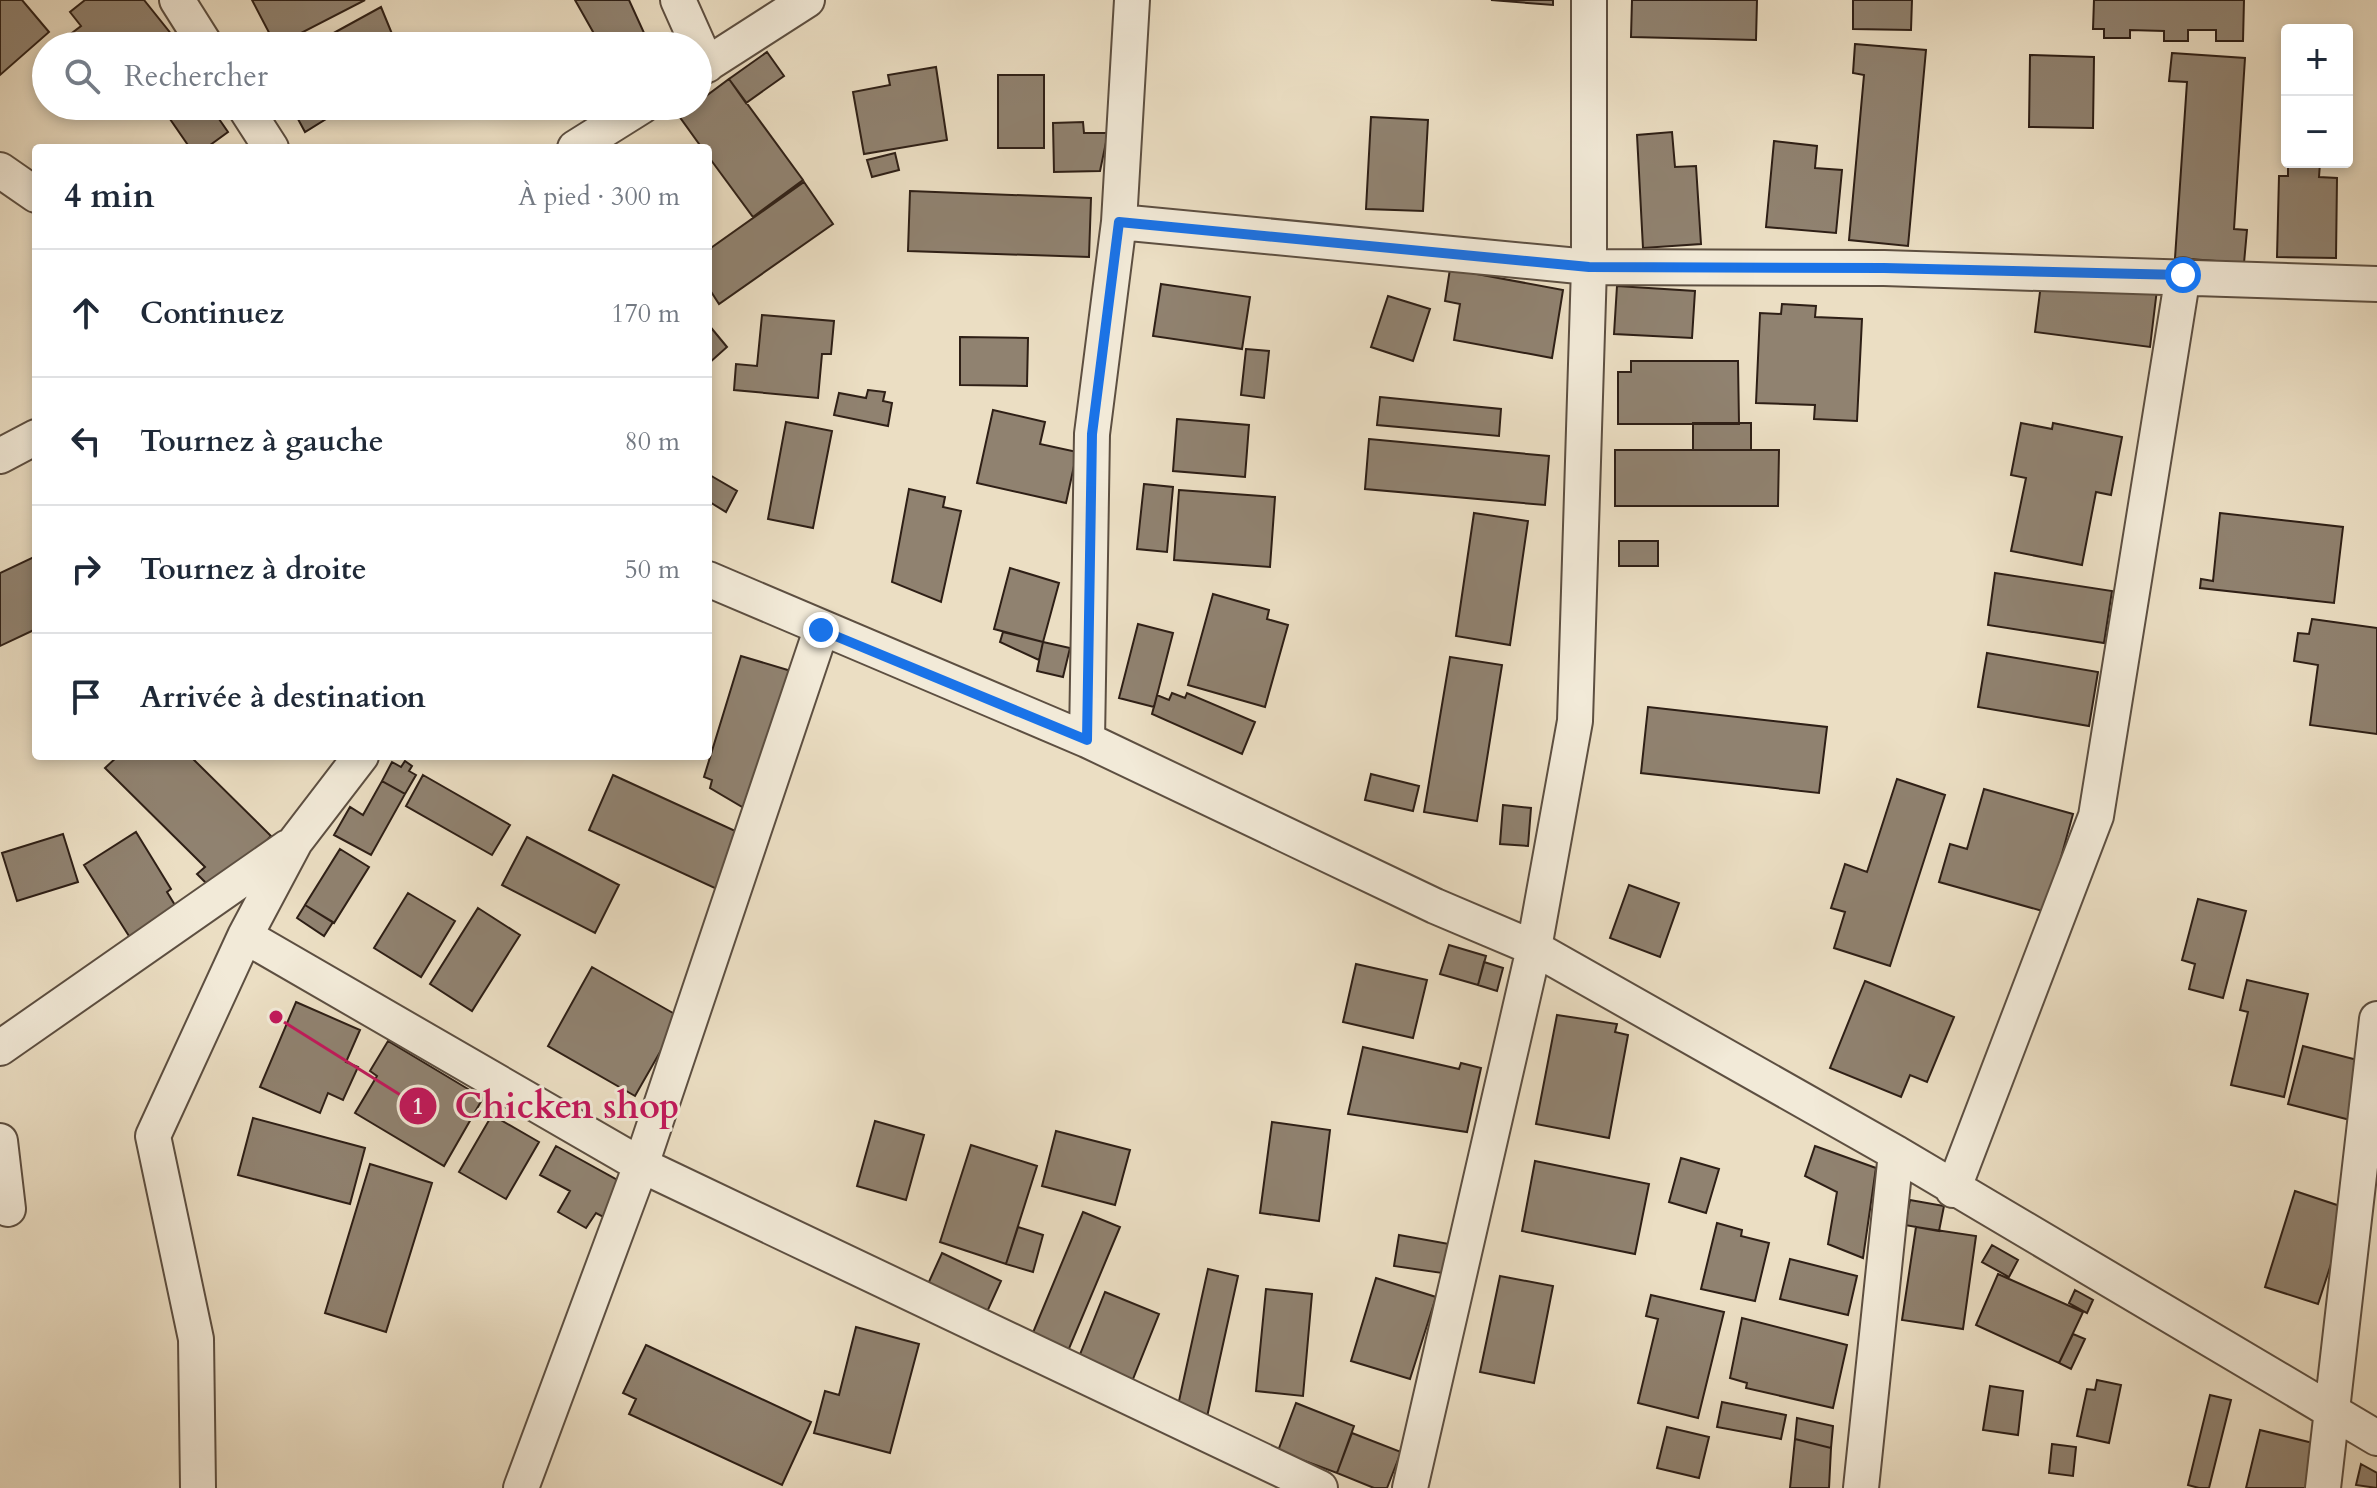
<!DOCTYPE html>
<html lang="fr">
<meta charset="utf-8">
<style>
body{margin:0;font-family:Cardo,serif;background:#f6f6f7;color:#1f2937}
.controls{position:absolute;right:24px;top:24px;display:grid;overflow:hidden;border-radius:8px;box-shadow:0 4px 12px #0003}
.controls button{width:72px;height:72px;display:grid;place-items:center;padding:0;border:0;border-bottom:2px solid #e0e1e3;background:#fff;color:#1f2937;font:40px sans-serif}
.stop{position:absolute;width:24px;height:24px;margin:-18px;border:6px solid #1a73e8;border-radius:50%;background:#fff}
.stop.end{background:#1a73e8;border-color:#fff;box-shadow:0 2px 8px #0008}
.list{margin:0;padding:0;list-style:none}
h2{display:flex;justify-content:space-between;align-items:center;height:104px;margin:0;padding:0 32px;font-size:34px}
h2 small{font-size:26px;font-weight:400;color:#747a83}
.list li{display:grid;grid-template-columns:52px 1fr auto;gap:24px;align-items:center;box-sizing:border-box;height:128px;padding:0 32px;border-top:2px solid #e0e1e3}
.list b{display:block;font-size:30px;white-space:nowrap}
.list em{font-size:26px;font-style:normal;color:#747a83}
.icon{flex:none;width:44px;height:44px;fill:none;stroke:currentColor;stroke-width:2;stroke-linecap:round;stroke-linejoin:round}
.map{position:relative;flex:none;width:2377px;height:1488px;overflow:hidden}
.search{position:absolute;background:#fff;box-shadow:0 4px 12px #0003;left:32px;top:32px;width:680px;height:88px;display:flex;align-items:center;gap:20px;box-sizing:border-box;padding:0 28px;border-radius:44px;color:#747a83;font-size:30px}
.panel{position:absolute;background:#fff;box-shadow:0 4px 12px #0003;left:32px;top:144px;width:680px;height:616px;border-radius:8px}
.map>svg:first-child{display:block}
.building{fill:#908270;stroke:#2e1f16;stroke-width:2}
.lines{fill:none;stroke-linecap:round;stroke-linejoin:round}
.street-casing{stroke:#5d4f41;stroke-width:38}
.street{stroke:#f2ead8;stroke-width:34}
.route{stroke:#1a73e8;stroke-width:10}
.leader{fill:none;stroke:#c2185b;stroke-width:3}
.callout-dot{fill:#c2185b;stroke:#f2ead8;stroke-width:3}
.mark-label{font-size:24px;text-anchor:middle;font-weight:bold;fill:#fff}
.callout-label{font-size:36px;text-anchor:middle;font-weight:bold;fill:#c2185b;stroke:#f2ead8;stroke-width:6;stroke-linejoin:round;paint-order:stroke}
</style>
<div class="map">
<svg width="2377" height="1488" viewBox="0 0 2377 1488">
<rect width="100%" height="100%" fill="#ebdec3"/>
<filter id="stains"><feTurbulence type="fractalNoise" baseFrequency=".0025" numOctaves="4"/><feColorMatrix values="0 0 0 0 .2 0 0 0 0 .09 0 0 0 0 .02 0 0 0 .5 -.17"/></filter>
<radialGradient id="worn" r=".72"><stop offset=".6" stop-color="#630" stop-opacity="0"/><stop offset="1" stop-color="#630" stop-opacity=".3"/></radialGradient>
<path class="building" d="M0,0H22L49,32L0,75Z
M85,0H144L180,45L83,46L72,33L81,26L70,12Z
M252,0H365L276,46Z
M575,0H629L650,46H601Z
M1491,0H1553V5Z
M1632,0H1757L1756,40L1631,37Z
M1853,0H1912L1911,30L1853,29Z
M2094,0H2244L2243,41H2216V30H2188V41H2164V31L2130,30V38H2104V29H2093Z
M381,7L397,46H310Z
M1855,44L1926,50L1908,246L1849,240L1864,75L1853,73Z
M767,52L784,76L746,103L729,79Z
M2172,53L2245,58L2234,229L2247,230L2244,263L2175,258L2187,82L2169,81Z
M2030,55L2094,57L2093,128L2029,127Z
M936,67L947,140L864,154L853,92L890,85L888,75Z
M998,75H1044V148H998Z
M729,79L803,180L753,217L708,156V148H702L679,116L698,106V102Z
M161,106H210L228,132L206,148H190Z
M291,106H347L305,132Z
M1371,117L1428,120L1423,211L1366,209Z
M1083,122L1084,133H1108L1100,171L1054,172L1053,123Z
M1672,132L1675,167L1696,166L1701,244L1643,248L1637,135Z
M1774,141L1817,146L1815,168L1842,170L1836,233L1766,227Z
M895,153L899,170L872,177L867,160Z
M2288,162L2320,163L2319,177L2337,178L2336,258L2277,257L2279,176H2288Z
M804,182L833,224L719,304L708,287V250Z
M910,191L1091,198L1089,257L908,251Z
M1450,269L1563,290L1552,358L1454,340L1460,304L1445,301Z
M2042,276L2158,281L2150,347L2035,332Z
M1161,284L1250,297L1242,349L1153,336Z
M1617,286L1695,291L1692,338L1614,334Z
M1388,296L1430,309L1413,361L1371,347Z
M1782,304L1816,306L1815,317L1862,319L1857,421L1814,419L1815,405L1756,403L1760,313L1781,314Z
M762,315L834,321L831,354H822L818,398L734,390L736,364L757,366Z
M708,324L727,347L708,364Z
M960,337L1028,338L1027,386L960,385Z
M1246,349L1269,351L1264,398L1241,395Z
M1631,361H1738L1739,424H1618V372H1631Z
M868,390L885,392L883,401L892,403L888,426L834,415L839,393L866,398Z
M1380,397L1501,409L1499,436L1377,425Z
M993,410L1045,422L1040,444L1077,452L1066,503L977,483Z
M1177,419L1249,425L1245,477L1173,471Z
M786,422L832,431L813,528L768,519Z
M1693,423H1751V450H1693Z
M2021,423L2052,429L2053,423L2122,437L2111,495L2096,492L2082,565L2011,551L2026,478L2011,475Z
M1369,439L1549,456L1545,505L1365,489Z
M1615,450H1779L1778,506H1615Z
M708,474L737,491L726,512L708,501Z
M1144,484L1173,487L1167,552L1137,549Z
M909,489L945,497L943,507L961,511L941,602L892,582Z
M1179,490L1275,497L1270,567L1174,560Z
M1474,513L1528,521L1510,645L1456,636Z
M2220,513L2343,527L2334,603L2200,588L2201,579L2213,581Z
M1619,541H1658V566H1619Z
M36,556V629L0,646V573Z
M1010,568L1059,583L1043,642L994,629Z
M1995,573L2112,591L2104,643L1988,625Z
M1213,594L1269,610L1267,619L1288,625L1265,707L1188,685Z
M2312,619L2377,628V734L2310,725L2318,665L2294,661L2298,633L2309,634Z
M1138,624L1173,633L1154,707L1119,698Z
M1003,632L1043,642L1039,660L1000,642Z
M1043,642L1070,648L1063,677L1037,671Z
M1987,653L2098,672L2089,726L1978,707Z
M741,656L791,671L749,811L710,788L712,780L704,777Z
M1450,657L1502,665L1477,821L1424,812Z
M1172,693L1185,698L1187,693L1255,722L1242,754L1152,714L1157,695L1169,700Z
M1648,707L1827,727L1819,793L1641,773Z
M118,756H190L271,836L216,893L197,874L205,867L105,768Z
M405,761L412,766L409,771L416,775L405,794L382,781L392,762L401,767Z
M1371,774L1419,786L1413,811L1365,800Z
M423,775L510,825L492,855L406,806Z
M613,775L744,835L719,890L589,830Z
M1897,779L1945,795L1890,966L1834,948L1845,912L1831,908L1845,864L1867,872Z
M382,781L405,794L371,855L334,835L350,807L363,815Z
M1984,789L2073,814L2046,912L1939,882L1950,844L1967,849Z
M1503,805L1531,808L1528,846L1500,844Z
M136,832L171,889L167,892L181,915L134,944L84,865Z
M63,834L78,882L17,901L2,853Z
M527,837L619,885L595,933L502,885Z
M340,849L369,867L334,923L305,905Z
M1629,885L1679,903L1660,957L1610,938Z
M408,893L455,921L421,977L374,948Z
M2198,899L2246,911L2223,998L2189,989L2195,964L2182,960Z
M305,905L333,922L324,936L297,918Z
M478,908L520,935L472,1011L430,984Z
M1449,945L1486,956L1478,985L1440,974Z
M1484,962L1503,968L1497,991L1478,985Z
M1356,964L1427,980L1413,1038L1343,1022Z
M592,967L680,1017L635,1096L548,1046Z
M2247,980L2308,994L2284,1097L2231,1085L2248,1012L2240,1010Z
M1865,981L1954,1017L1927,1082L1910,1075L1901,1097L1830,1068Z
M296,1002L360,1030L346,1062L358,1067L343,1100L328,1093L320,1113L260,1087Z
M1557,1015L1617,1024L1615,1032L1628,1035L1609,1138L1536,1124Z
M388,1041L483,1098L444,1166L355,1113L377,1076L370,1071Z
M2303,1046L2369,1063L2354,1121L2288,1104Z
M1363,1047L1459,1069L1461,1063L1481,1068L1467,1132L1348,1114Z
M492,1115L539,1142L506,1199L459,1172Z
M253,1118L365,1148L350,1204L238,1175Z
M875,1121L924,1135L906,1200L857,1186Z
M1272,1122L1330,1130L1319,1221L1260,1213Z
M1056,1131L1130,1150L1115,1205L1042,1186Z
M971,1145L1037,1166L1006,1264L940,1242Z
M556,1146L630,1187L611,1221L596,1213L586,1228L558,1212L570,1191L540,1175Z
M1815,1146L1876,1168L1863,1258L1828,1244L1837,1192L1805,1176Z
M1681,1158L1719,1169L1706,1213L1669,1202Z
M1535,1161L1649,1184L1635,1254L1522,1231Z
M370,1164L432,1183L386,1332L325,1313Z
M2295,1191L2349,1209L2318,1304L2265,1287Z
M1910,1200L1944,1206L1939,1231L1905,1225Z
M1083,1212L1120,1227L1068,1351L1032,1335Z
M1717,1223L1742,1230L1741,1236L1769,1243L1755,1301L1701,1289Z
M1018,1227L1043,1235L1033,1272L1006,1264Z
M1916,1227L1976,1236L1963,1329L1902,1320Z
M1399,1235L1449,1244L1442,1273L1394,1266Z
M1992,1245L2018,1260L2009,1277L1982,1262Z
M942,1253L1001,1281L987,1312L928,1284Z
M1790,1259L1857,1276L1848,1315L1780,1299Z
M1208,1269L1238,1276L1207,1417L1177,1410Z
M1998,1274L2083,1312L2059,1363L1976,1325Z
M1500,1276L1553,1286L1534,1383L1480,1372Z
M1376,1278L1436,1297L1410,1379L1351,1361Z
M1266,1289L1312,1294L1303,1396L1256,1391Z
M2075,1290L2093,1300L2087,1313L2069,1303Z
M1105,1292L1159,1314L1131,1384L1077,1362Z
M1651,1295L1724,1312L1698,1418L1638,1403L1658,1319L1646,1316Z
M1742,1318L1847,1345L1833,1408L1746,1388L1747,1383L1730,1378Z
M856,1327L919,1344L890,1453L814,1433L825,1391L839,1395Z
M2073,1334L2085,1339L2071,1369L2059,1363Z
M646,1345L811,1422L782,1485L629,1414L636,1399L623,1393Z
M2097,1380L2121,1385L2109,1443L2077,1436L2087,1389L2095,1390Z
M1990,1386L2023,1391L2018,1435L1983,1430Z
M2210,1395L2231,1400L2209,1488H2199L2188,1485Z
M1722,1402L1786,1415L1781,1439L1717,1427Z
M1296,1403L1354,1426L1337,1473L1278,1451Z
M1797,1418L1833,1426L1831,1448L1795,1439Z
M1667,1427L1709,1437L1699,1478L1657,1468Z
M2260,1430L2317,1444L2306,1488H2246Z
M1352,1433L1401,1452L1387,1488H1374L1337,1473Z
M1795,1439L1831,1448L1829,1488H1790Z
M2052,1444L2076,1447L2073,1476L2049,1473Z
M2361,1464L2377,1473V1488L2356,1485Z"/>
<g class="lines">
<defs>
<path id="street" d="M177,0L206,46
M678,0L707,65
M698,70L807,0
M244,106L271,148
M575,148L642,106
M0,170L36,195
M1119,222L1589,267L1884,268L2377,284
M0,456L36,437
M708,579L1087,740L1435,906L1534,948L1896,1153L2377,1438
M1087,740L1092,434L1119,222L1132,0
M245,936L641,1165L1320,1488
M0,1048L288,847
M0,1141L8,1209
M1953,1190L2096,816L2183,275
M198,1488L196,1339L153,1136L245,936L295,842L361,756
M521,1488L641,1165L821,630
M1410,1488L1534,948L1575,721L1589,267V0
M1861,1488L1896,1153
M2323,1488L2377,1019"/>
</defs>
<use href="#street" class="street-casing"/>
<use href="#street" class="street"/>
</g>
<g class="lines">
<path class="route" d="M821,630L1087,740L1092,434L1119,222L1589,267L1884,268L2183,275"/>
</g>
<path class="leader" d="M276 1017L418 1106"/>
<g class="callout-dot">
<circle cx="276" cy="1017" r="8"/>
<circle cx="418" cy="1106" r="20"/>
</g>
<g class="mark-label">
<text x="418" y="1114">1</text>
</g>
<g class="callout-label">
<text x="567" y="1118">Chicken shop</text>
</g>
<rect width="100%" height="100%" filter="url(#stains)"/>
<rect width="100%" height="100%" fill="url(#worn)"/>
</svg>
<div class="controls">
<button>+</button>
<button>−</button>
</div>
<div class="stop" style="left:2183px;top:275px"></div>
<div class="stop end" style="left:821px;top:630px"></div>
<div class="search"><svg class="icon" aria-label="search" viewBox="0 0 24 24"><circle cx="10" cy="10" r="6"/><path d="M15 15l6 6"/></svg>Rechercher</div>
<section class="panel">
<h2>4 min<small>À pied · 300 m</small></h2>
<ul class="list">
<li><svg class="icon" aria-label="ahead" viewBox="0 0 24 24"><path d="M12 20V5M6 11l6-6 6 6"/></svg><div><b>Continuez</b></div><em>170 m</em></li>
<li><svg class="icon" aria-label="left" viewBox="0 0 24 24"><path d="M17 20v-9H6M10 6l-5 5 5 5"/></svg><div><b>Tournez à gauche</b></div><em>80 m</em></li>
<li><svg class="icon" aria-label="right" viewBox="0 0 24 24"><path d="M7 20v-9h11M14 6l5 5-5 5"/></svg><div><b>Tournez à droite</b></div><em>50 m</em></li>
<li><svg class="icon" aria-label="arrive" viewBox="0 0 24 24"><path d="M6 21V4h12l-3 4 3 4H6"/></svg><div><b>Arrivée à destination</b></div></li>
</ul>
</section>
</div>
